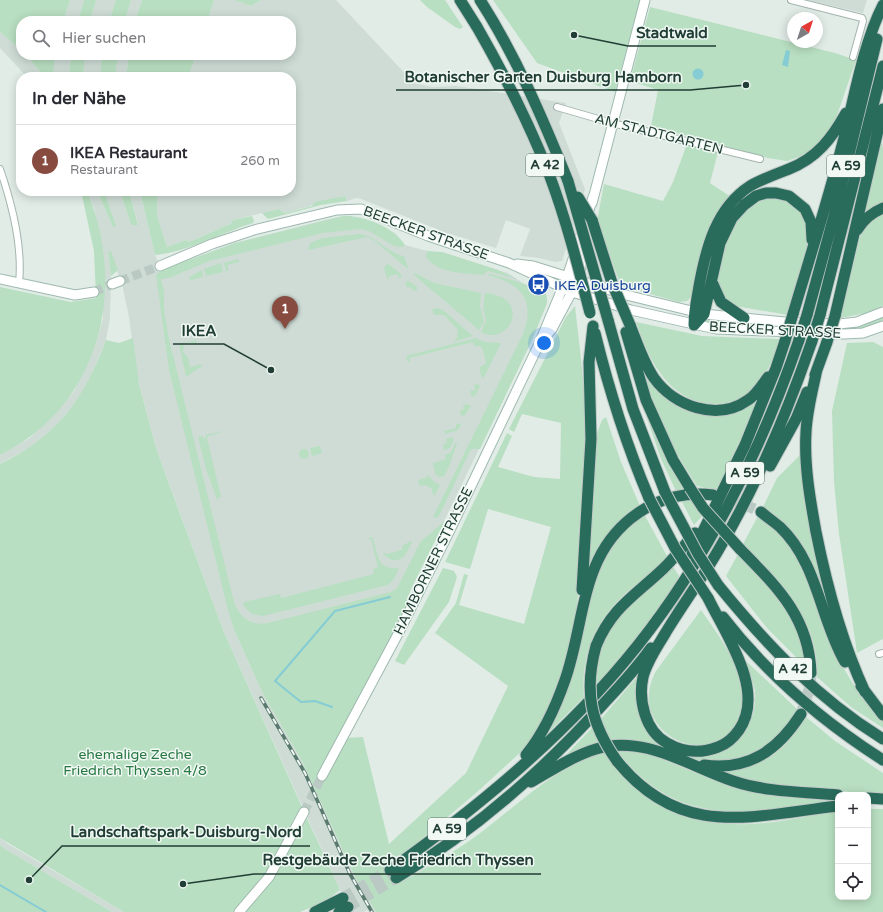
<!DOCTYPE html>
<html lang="de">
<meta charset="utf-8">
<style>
body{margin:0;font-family:"Varela Round",sans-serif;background:#f7f7f7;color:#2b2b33}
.controls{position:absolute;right:12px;bottom:12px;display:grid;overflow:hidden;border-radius:8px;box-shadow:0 2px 10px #0003}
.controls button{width:36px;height:36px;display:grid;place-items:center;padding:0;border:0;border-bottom:1px solid #e1e1e2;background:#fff;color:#2b2b33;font:20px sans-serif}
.compass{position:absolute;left:787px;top:12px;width:36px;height:36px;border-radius:50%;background:#fff;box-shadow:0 2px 10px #0003;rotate:39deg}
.you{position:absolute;left:544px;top:343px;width:14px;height:14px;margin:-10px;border:3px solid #fff;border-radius:50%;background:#1a73e8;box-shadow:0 0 0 6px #1a73e833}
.badge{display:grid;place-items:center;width:26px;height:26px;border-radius:50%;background:#884b40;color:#fff;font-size:13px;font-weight:700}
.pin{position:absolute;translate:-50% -33px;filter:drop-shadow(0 1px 2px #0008)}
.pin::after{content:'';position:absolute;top:21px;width:14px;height:12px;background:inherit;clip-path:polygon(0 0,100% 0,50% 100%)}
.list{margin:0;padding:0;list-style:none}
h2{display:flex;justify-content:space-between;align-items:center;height:52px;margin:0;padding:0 16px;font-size:17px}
h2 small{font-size:13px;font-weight:400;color:#7c7c81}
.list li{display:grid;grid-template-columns:26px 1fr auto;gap:12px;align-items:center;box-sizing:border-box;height:72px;padding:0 16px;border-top:1px solid #e1e1e2}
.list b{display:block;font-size:15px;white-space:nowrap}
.list p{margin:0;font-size:13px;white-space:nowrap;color:#7c7c81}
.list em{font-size:13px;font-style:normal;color:#7c7c81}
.icon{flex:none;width:22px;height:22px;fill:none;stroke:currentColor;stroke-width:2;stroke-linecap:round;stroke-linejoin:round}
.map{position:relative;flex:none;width:883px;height:912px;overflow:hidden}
.search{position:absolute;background:#fff;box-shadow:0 2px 10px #0003;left:16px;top:16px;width:280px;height:44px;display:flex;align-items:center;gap:10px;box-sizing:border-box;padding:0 14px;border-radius:16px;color:#7c7c81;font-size:15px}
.panel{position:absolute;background:#fff;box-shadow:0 2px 10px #0003;left:16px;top:72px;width:280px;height:124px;border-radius:16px}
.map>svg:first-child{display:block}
.built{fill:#cfdcd6}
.green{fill:#b8dfc1}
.water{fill:#85ccd5}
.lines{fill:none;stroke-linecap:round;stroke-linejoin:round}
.stream{stroke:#85ccd5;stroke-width:2}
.secondary-tunnel{stroke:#bac9c3;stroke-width:9;stroke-dasharray:9 4.5;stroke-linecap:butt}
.highway-tunnel{stroke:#bac9c3;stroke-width:11;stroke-dasharray:11 5.5;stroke-linecap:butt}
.street-casing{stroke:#a3b4ae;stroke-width:8}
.secondary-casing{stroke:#9eb9af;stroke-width:11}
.highway-casing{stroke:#c1c9c6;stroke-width:13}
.street{stroke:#fff;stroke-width:6}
.secondary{stroke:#fff;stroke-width:9}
.highway{stroke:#2a6c5c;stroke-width:11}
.rail-casing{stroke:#5a7a70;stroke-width:3.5}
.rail{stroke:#f2f9f5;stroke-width:2;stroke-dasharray:6;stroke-linecap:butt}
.highway-bridge-casing{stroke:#c1c9c6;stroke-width:13;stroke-linecap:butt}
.highway-bridge{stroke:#2a6c5c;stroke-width:11}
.labels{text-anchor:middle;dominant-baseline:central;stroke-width:3;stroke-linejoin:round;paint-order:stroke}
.shield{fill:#f2f9f5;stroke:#5f766f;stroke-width:1}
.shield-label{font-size:13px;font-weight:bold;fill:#203e35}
.street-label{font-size:14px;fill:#203e35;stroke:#f2f9f5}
.transit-label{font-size:14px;fill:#164399;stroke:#f2f9f5;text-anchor:start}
.park-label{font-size:14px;fill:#287843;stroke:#f2f9f5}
.leader{fill:none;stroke:#203e35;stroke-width:1.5}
.callout-dot{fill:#203e35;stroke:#f2f9f5;stroke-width:1.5}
.callout-label{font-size:15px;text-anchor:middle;font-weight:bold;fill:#203e35;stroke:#f2f9f5;stroke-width:3;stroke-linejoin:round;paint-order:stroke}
</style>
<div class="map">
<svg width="883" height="912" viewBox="0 0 883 912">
<rect width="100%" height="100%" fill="#e1ece7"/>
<path class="built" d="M70,0H84L78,21H63Z
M96,0H116L109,21H90Z
M131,0H142L135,21H125Z
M214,0H234L251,6L261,0H336L414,83L432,87L457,86L566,103L559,123L585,189L562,261L555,262L539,258L520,256L530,229L506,220L496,248L447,233L361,199L356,198L347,201L345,196L285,213L279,209L233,220L230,224L189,242L186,240L167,247L157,217V191H291V77H188L196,55H291V21H207Z
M807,0H867L863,13Z
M0,32L21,50V55H26L45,77H27L0,48Z
M55,55H71L69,77H53Z
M85,55H102L100,77H83Z
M118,55H129L126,77H115Z
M87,191H97L113,227L104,191H120L131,225L138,224L129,191H140L155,255L162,270L235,243L329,219L351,216L367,220L395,233L405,245L435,253L442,252L498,270L508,273L526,285L546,294L547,303L532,340L410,591L235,632L263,694L302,761L355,877L376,912H369L367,910L364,912H352L340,890L223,630L156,448L136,372L129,317L122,284L117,271L118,270L108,252L111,276L110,318L106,340L89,381L80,397L58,424L34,445L0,464V455L30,438L74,391L90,358L98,336L103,318L95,211Z
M0,838L8,844L124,912H112L5,849L0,845Z"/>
<path class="green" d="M0,0H70L63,21H21V50L0,32Z
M84,0H96L90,21H78Z
M116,0H131L125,21H109Z
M142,0H214L207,21H135Z
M234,0H261L251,6Z
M420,0H445L463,27L460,29L455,27L427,7Z
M493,0H640L615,92L537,63Z
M650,7L835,53L856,60L833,127L811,150L801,156L787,161L768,158L651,126L658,90L630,81Z
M26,55H55L53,77H45Z
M71,55H85L83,77H69Z
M102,55H118L115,77H100Z
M129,55H196L188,77H126Z
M881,137L883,148V203L864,215Z
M687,144L718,152L710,183L731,197L693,295L687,301L679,302L621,286L597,221L604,184L663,201L673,182Z
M81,191H87C128,289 100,406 0,455V287L71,302L96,298L94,251Z
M97,191H104L116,226L113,227Z
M120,191H129L138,225H131Z
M140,191H157V216L167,247L186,240L189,242L230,224L233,220L252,216L254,221L253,223C221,233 187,252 155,255Z
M345,196L347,201L321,205L268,219L262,213L279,209L285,213L312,206L315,202Z
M767,196L787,198L803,211L810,237L808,250L788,315L735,306L724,298L716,285C722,250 729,209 767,196Z
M883,211V306L867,313L840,318L862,229Z
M343,216C365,216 392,226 405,245L402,247L394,246L369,231L361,229L323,233L209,261L169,278L161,279L164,292V310L169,339L234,602C240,618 251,626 268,623L391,592L397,588L421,541L445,521L410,591L408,605L324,780L347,738L363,737L389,844L466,773L508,686L435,633L456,603L464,574L468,575L459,605L524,624L551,527L488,509L470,569L445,562L507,433L512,436L498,467L534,477L560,479L561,423L522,414L514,432L509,429L566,317L575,306L587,413L582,549L578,596L575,622L563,679L538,729L523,750L476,793L405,853L388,865L399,883C423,870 449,855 472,839C514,809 553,767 604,752C641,804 687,827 750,824C780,823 809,815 838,812V897H868V809H883V912H376L355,877L302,761L263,694L235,632L228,610L169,370L156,275L162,270L235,243Z
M359,234C378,236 386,253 404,256L409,270L375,241L367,237L308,250L310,243L323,238Z
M111,251L118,270L111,276L108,252Z
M427,251L442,252L498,270L517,279L488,271L483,275C465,273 436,274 426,256Z
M238,259L239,262L227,265L229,270L226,271L224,263Z
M221,263L223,272L206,276L204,269Z
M387,264L390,265L401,274V278H399L398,274L389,276L388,281L384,268Z
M202,270L203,277L190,280L189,277Z
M415,273L434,283L481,293L480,307L484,322L479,330L414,275Z
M490,274C500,277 541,287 546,294C547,297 547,300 547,303L532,340L480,449H472L470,451L439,516L436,518L433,517L523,334C536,300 521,283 487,275Z
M409,281L417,287V290L413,291L411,287L407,288L405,282Z
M485,293C534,297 509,348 481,332L486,320L483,309Z
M437,308L443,310L473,336L453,342L457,338L458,330L444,315H434L432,309Z
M883,317V323L862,330L836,331L837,328L861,326Z
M707,318L785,325L783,329L710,323L707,322Z
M636,322L702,336L780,339C775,354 769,370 759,383C731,417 684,407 661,374C649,359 643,340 636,322Z
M133,338L139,384L156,448L169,484L223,630L302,807L269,872L235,912H124L0,838V464C58,436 84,399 106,340L119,343Z
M476,338L485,342L501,343L484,377L482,378L479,368L486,363L483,350L480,346H474L473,342L409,358L410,362H408L406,356Z
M196,340L197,344L189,342L184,344L183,352L188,357L190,367L202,364V366L186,377L179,344Z
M873,342L883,347V639L857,653L839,534L834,482L832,411L847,343Z
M637,355L651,379L708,414L762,394L717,490L697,486C686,469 675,451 666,433C654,408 646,381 637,355Z
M635,383L685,490L676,491L661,459Z
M478,384L480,386L475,396L472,397L470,391L475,390L474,385Z
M468,404L471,406L465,415L461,416L460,410L464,409L463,405Z
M606,417L621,462L640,506C612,524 600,542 588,571L595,439L602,420Z
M459,423L461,425L458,430L445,434L444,431L456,428V424Z
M227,430L209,436L207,438L221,497L218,498V502L206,469L198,437L203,436V439L206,438V435Z
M452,437L454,440L450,448L444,450L443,444L447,443L446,439Z
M456,442L457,444C452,455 451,466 444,476L439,477L435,474L433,463L446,459L445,455L451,452Z
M320,446L322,453L312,456L310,448Z
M299 454a5 5 0 1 1 10 0a5 5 0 1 1-10 0Z
M801,454L832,619L784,524L763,507L777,478Z
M427,473L433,481L440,485L434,497L431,488L425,485L420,486L418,480L428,477Z
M691,499L703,515L694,525L681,500Z
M644,514L668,558C655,571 640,581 626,593C596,619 580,657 584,697L546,735L545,732L593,583L612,543L625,528Z
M758,516C764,521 771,526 777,531C809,560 817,614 835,651C847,677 863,701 883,721V728L851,707L817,677C820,621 780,580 743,544Z
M372,537C379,553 375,570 399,568L394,579L388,585L263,616L252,614L243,605L244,602L280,594L281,598L374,574L373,569L378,567L371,539H366Z
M411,541L412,542C407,552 404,562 392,560L384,555L383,551L386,554L402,550V546Z
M738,554L779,598L799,631L806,667L767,628L726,576Z
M672,565L679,576C663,612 623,656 595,686L599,648L615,618Z
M443,568L454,571L457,577L449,602L404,665L395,661Z
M701,610C718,635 744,668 744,700C744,709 740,718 735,726C702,772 625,728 656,671Z
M747,662L798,710C770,755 737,771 685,757C726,759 758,734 755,691C754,681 746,670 747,662Z
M637,677L639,679L637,695L671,751L636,741L610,740L601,719Z
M806,717L835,741L883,773V795L765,784L724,773V771C764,768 786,750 806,717Z
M592,728L599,744L566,758L564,757Z
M616,750L637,751L649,754L716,781L764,795L830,801L831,803C743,813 678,829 616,750Z
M306,816L340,890L324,902L300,912H245L268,884Z
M0,845L5,849L112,912H0Z"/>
<path class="water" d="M786,50L790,51L788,67L782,65Z
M692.5 74a5.5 5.5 0 1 1 11 0a5.5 5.5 0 1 1-11 0Z"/>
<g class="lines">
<path class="stream" d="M332,707L315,701L301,702L275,681L335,611L390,597
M0,885L46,912"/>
<path class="secondary-tunnel" d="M120,281L160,266
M94,292L112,284
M304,812L322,776"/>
<path class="highway-tunnel" d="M713,495L727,497L761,512
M801,714L809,690L811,676
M343,898L390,870
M348,907L396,878"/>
<defs>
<path id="street" d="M791,0L862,18L863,21L853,57
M557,107L612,123L760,159
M0,169C12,204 23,245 19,283
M879,654L883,653"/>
<path id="secondary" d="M592,203L645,0
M587,217L593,197
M517,264L533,266L626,295L704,314L785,322L839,324L857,322L883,312
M160,266L212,244L254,230L337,210L361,209L428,236L509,263L572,292L631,310L716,329L844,334L863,333L883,326
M580,272L585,241
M0,279L75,295L94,292
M112,284L120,281
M544,338L552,329L575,286
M322,776L398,634L450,530L539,344L567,277L583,229
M239,912L269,877L304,812"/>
<path id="highway" d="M460,0L477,27
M480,0C516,56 543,119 568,181
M592,220L612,283
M857,230C864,219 871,213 883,208
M712,282L721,302L744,318
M793,314C810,257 828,200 843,142C854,99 863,44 883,5
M807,315L834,216L877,39
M820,315L883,66
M835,316L883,109
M608,320L633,409L665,492
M630,325C637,342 643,362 654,378C674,406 717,422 748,400C756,395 762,385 768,377
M694,325C694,311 697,299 699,286C706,248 716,208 750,186C762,179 776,174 789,169C817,158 832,138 846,113
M694,325L704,314L720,243L732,218L744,205L756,196L766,193H776L789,196L805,209L811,222L812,240
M626,332L646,400L673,460L690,488
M595,333C609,390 626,444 649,498
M817,369C813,389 807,410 806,432C804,465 810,499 816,532C827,587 841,640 865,692
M815,375L827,342
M770,466L796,419L807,392
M761,512C767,517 774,522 780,527C818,563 820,619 845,662
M740,549C777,587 809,617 811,673
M692,554L745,445L776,368L785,341
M718,585C766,644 818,699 883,739
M582,590L591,439L589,362L593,326
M708,598C726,635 766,691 739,730C734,737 727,744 718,747C700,754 684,753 667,743C645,731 638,700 643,677C647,661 658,646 666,632C683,604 703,577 719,549C758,483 787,413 812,341
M723,617C767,674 822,721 883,760
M596,646C612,607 636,595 664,568C675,557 685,545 695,533
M861,686L883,715
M526,755C543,734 556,706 565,680C587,617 579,547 646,508C666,497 690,492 713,495
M617,761C681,840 751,816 838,806
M704,765C749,771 778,750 801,714
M531,782C552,770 573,756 596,749C643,734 689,766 733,781C765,792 804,792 838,795
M868,798L883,799
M390,870C481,805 568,733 638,645C710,554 761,450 799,340
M396,878C474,831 545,769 606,701C622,684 638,666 651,648
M315,912L343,898
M339,912L348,907"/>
</defs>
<use href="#street" class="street-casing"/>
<use href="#secondary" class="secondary-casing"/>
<use href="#highway" class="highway-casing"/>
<use href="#street" class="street"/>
<use href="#secondary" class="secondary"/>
<use href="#highway" class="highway"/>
<defs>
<path id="rail" d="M261,698L305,773L350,874L372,912"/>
</defs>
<use href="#rail" class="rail-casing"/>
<use href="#rail" class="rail"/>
<defs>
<path id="highway-bridge" d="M477,27C504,74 529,123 549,174C566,219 578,266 590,313
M568,181L608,320
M578,197L592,220
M612,283L630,325
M799,340L807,315
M785,341L793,314
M812,341L820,315
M827,342L835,316
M690,488L703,508L740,549
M665,492L698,554L718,585
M649,498L675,548L708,598
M596,646C584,690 590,723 617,761"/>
</defs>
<use href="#highway-bridge" class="highway-bridge-casing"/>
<use href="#highway-bridge" class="highway-bridge"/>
</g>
<defs>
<symbol id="bus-disc" viewBox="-11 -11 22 22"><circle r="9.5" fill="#1a4fb4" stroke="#f2f9f5"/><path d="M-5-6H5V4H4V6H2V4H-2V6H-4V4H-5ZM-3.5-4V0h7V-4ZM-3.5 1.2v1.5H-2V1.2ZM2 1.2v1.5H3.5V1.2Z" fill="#fff"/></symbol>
</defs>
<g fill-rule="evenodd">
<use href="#bus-disc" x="526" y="272" width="25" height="25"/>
</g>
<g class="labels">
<g class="shield">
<rect x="526" y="154" width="38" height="22" rx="3"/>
<rect x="827" y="155" width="38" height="22" rx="3"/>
<rect x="726" y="462" width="38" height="22" rx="3"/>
<rect x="774" y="658" width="38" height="22" rx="3"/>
<rect x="428" y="818" width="38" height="22" rx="3"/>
</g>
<g class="shield-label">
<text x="545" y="165">A 42</text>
<text x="846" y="166">A 59</text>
<text x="745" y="473">A 59</text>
<text x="793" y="669">A 42</text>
<text x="447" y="829">A 59</text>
</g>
<g class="street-label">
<text transform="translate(659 134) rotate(14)">AM STADTGARTEN</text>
<text transform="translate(426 233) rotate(20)">BEECKER STRASSE</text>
<text transform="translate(775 330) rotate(3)">BEECKER STRASSE</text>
<text transform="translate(433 561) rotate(-64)">HAMBORNER STRASSE</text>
</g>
<g class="transit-label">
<text x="554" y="285">IKEA Duisburg</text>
</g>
<g class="park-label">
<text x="135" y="754">ehemalige Zeche<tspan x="135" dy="16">Friedrich Thyssen 4/8</tspan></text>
</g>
</g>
<path class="leader" d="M574 35L628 46H716M746 85L690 90H396M271 370L224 344H173M29 880L62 846H310M183 884L254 874H541"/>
<g class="callout-dot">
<circle cx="574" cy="35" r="4"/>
<circle cx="746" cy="85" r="4"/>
<circle cx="271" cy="370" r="4"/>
<circle cx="29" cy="880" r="4"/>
<circle cx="183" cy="884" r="4"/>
</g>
<g class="callout-label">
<text x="672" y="38">Stadtwald</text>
<text x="543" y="82">Botanischer Garten Duisburg Hamborn</text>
<text x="199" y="336">IKEA</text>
<text x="186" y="837">Landschaftspark-Duisburg-Nord</text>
<text x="398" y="865">Restgebäude Zeche Friedrich Thyssen</text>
</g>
</svg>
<div class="controls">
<button>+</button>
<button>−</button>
<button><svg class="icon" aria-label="locate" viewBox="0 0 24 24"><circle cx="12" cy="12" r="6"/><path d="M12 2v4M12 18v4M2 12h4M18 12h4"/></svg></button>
</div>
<svg class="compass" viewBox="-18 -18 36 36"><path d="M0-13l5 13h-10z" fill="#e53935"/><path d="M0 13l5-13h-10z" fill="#7c7c81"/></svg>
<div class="you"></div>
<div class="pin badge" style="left:285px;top:329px">1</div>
<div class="search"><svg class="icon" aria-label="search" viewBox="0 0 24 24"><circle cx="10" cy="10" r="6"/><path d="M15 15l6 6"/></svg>Hier suchen</div>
<section class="panel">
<h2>In der Nähe<small></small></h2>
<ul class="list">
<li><span class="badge">1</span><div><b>IKEA Restaurant</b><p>Restaurant</p></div><em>260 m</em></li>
</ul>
</section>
</div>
